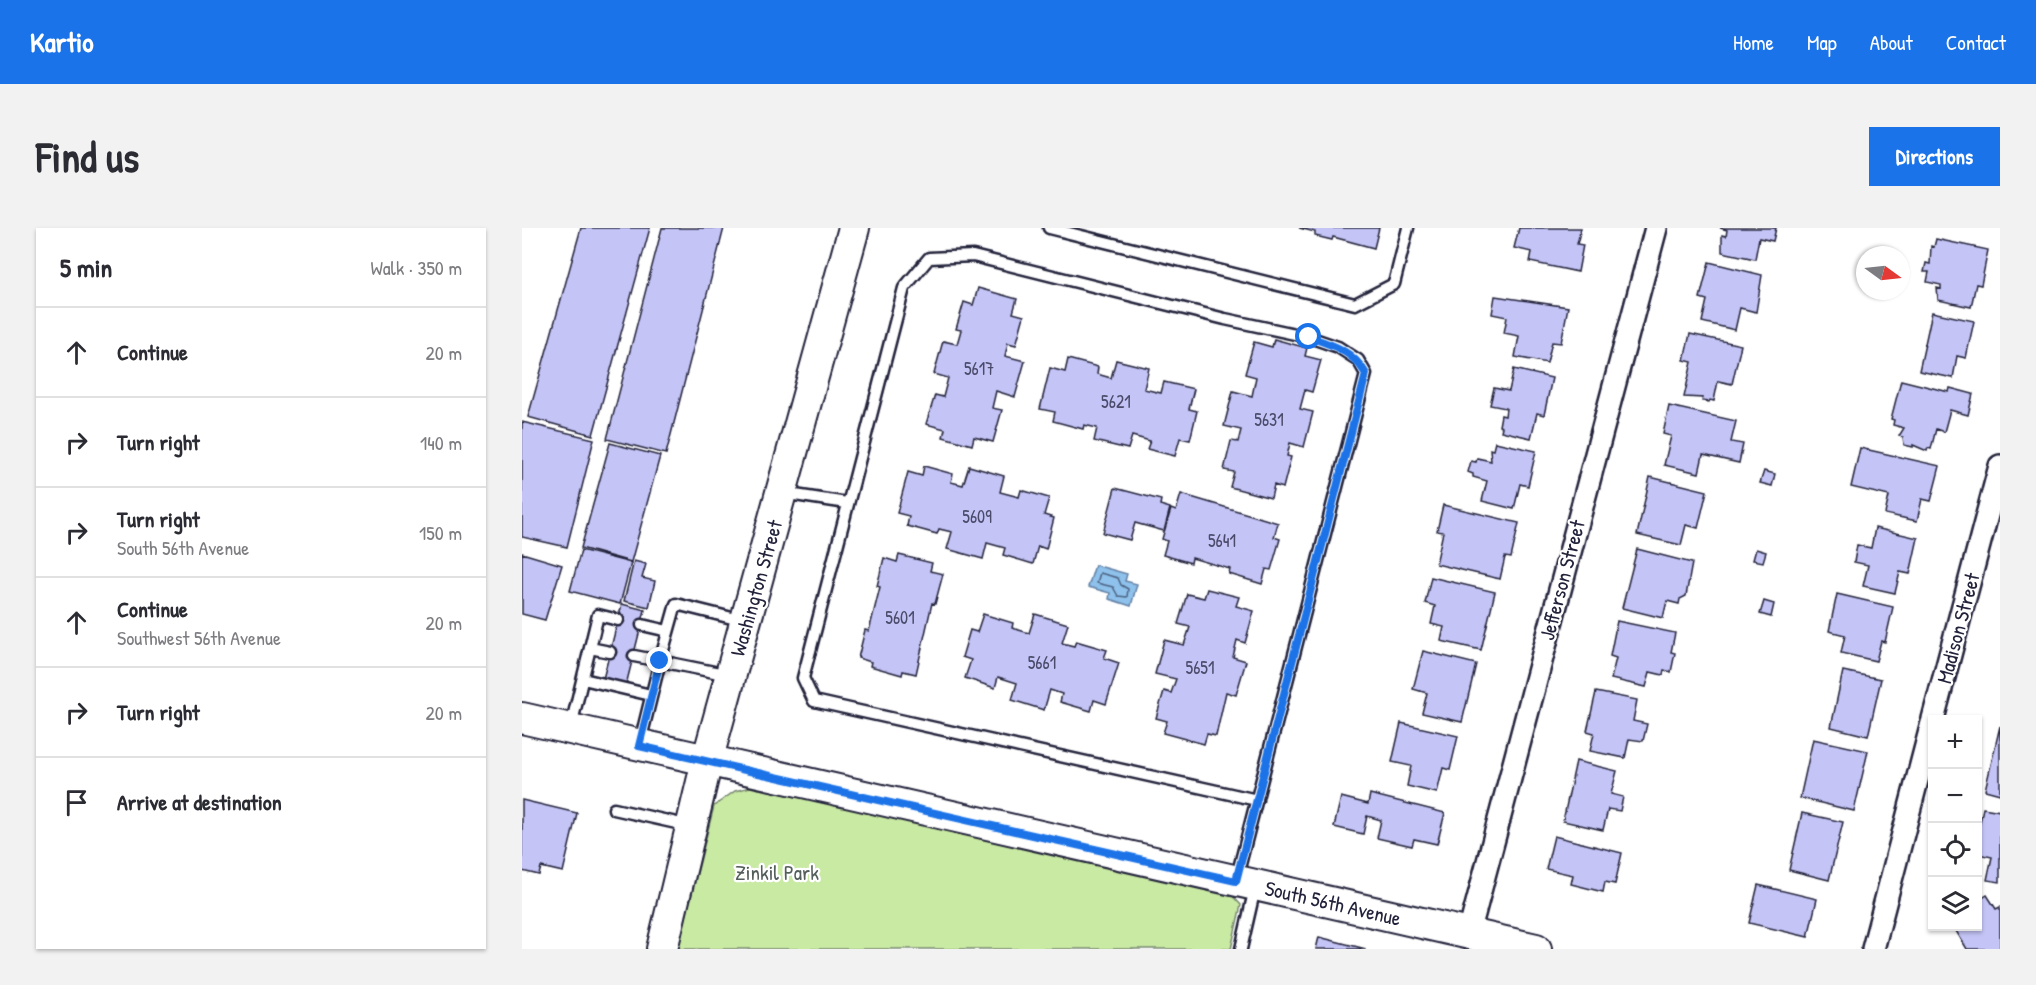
<!DOCTYPE html>
<meta charset="utf-8">
<style>
body{margin:0;font-family:"Patrick Hand",sans-serif;background:#f2f2f3;color:#2b2b33}
.controls{position:absolute;right:18px;bottom:18px;display:grid;overflow:hidden;border-radius:0px;box-shadow:0 2px 4px #0004}
.controls button{width:54px;height:54px;display:grid;place-items:center;padding:0;border:0;border-bottom:2px solid #e1e1e2;background:#fff;color:#2b2b33;font:30px sans-serif}
.compass{position:absolute;left:1334px;top:18px;width:54px;height:54px;border-radius:50%;background:#fff;box-shadow:0 2px 4px #0004;rotate:105deg}
.stop{position:absolute;width:18px;height:18px;margin:-14px;border:4px solid #1a73e8;border-radius:50%;background:#fff}
.stop.end{background:#1a73e8;border-color:#fff;box-shadow:0 2px 6px #0008}
.list{margin:0;padding:0;list-style:none}
h2{display:flex;justify-content:space-between;align-items:center;height:78px;margin:0;padding:0 24px;font-size:26px}
h2 small{font-size:20px;font-weight:400;color:#7c7c81}
.list li{display:grid;grid-template-columns:39px 1fr auto;gap:18px;align-items:center;box-sizing:border-box;height:90px;padding:0 24px;border-top:2px solid #e1e1e2}
.list b{display:block;font-size:22px;white-space:nowrap}
.list p{margin:0;font-size:20px;white-space:nowrap;color:#7c7c81}
.list em{font-size:20px;font-style:normal;color:#7c7c81}
.icon{flex:none;width:33px;height:33px;fill:none;stroke:currentColor;stroke-width:2;stroke-linecap:round;stroke-linejoin:round}
.map{position:relative;flex:none;width:1478px;height:721px;overflow:hidden;border-radius:0px}
header{display:flex;align-items:center;gap:36px;box-sizing:border-box;height:84px;padding:0 30px;background:#1a73e8;color:#fff}
header strong{font-size:28px}
nav{display:flex;gap:33px;margin-inline-start:auto;font-size:21px}
.intro{display:flex;align-items:center;justify-content:space-between;box-sizing:border-box;height:144px;padding:0 36px}
h1{margin:0;font-size:42px}
.button{padding:15px 27px;border-radius:0px;background:#1a73e8;color:#fff;font-size:21px;font-weight:700}
main{display:flex;gap:36px;padding:0 36px}
aside{flex:1;background:#fff;border-radius:0px;box-shadow:0 2px 4px #0004}
.map>svg:first-child{display:block}
.green{fill:#c9eaa3;stroke:#76866f;stroke-width:1.5}
.water{fill:#8ec1eb;stroke:#6381a5;stroke-width:1.5}
.lines{fill:none;stroke-linecap:round;stroke-linejoin:round}
.shore{stroke:#4d6281;stroke-width:1.5}
.building{fill:#c4c4f6;stroke:#22223b;stroke-width:1.5}
.lane-casing{stroke:#22223b;stroke-width:15}
.street-casing{stroke:#22223b;stroke-width:26}
.secondary-casing{stroke:#22223b;stroke-width:34}
.lane{stroke:#fff;stroke-width:10}
.street{stroke:#fff;stroke-width:21}
.secondary{stroke:#fff;stroke-width:30}
.route{stroke:#1a73e8;stroke-width:8}
.labels{text-anchor:middle;dominant-baseline:central;stroke-width:4.5;stroke-linejoin:round;paint-order:stroke}
.number-label{font-size:18px;fill:#4a4a6a}
.street-label{font-size:21px;fill:#22223b;stroke:#fff}
.park-label{font-size:21px;fill:#545e5a;stroke:#fff}
</style>
<header>
<strong>Kartio</strong>
<nav><a>Home</a><a>Map</a><a>About</a><a>Contact</a></nav>
</header>
<div class="intro"><h1>Find us</h1><a class="button">Directions</a></div>
<main>
<aside>
<h2>5 min<small>Walk · 350 m</small></h2>
<ul class="list">
<li><svg class="icon" aria-label="ahead" viewBox="0 0 24 24"><path d="M12 20V5M6 11l6-6 6 6"/></svg><div><b>Continue</b></div><em>20 m</em></li>
<li><svg class="icon" aria-label="right" viewBox="0 0 24 24"><path d="M7 20v-9h11M14 6l5 5-5 5"/></svg><div><b>Turn right</b></div><em>140 m</em></li>
<li><svg class="icon" aria-label="right" viewBox="0 0 24 24"><path d="M7 20v-9h11M14 6l5 5-5 5"/></svg><div><b>Turn right</b><p>South 56th Avenue</p></div><em>150 m</em></li>
<li><svg class="icon" aria-label="ahead" viewBox="0 0 24 24"><path d="M12 20V5M6 11l6-6 6 6"/></svg><div><b>Continue</b><p>Southwest 56th Avenue</p></div><em>20 m</em></li>
<li><svg class="icon" aria-label="right" viewBox="0 0 24 24"><path d="M7 20v-9h11M14 6l5 5-5 5"/></svg><div><b>Turn right</b></div><em>20 m</em></li>
<li><svg class="icon" aria-label="arrive" viewBox="0 0 24 24"><path d="M6 21V4h12l-3 4 3 4H6"/></svg><div><b>Arrive at destination</b></div></li>
</ul>
</aside>
<div class="map">
<svg width="1478" height="721" viewBox="0 0 1478 721">
<rect width="100%" height="100%" fill="#fff"/>
<filter id="ink" filterUnits="userSpaceOnUse"><feTurbulence type="fractalNoise" baseFrequency=".0167" numOctaves="2"/><feDisplacementMap in="SourceGraphic" scale="12" xChannelSelector="R" yChannelSelector="G"/><feConvolveMatrix kernelMatrix="1 2 1 2 8 2 1 2 1" color-interpolation-filters="sRGB"/></filter>
<g filter="url(#ink)">
<path class="green" d="M228,559L702,659L719,677L709,721H156L192,578L213,563Z"/>
<path class="water" d="M573,337L605,346L603,353L615,356L609,378L587,371L588,365L566,359Z"/>
<g class="lines">
<path class="shore" d="M578,345L596,350L599,357L606,361L605,369L596,368L591,359L575,355Z"/>
</g>
<path class="building" d="M59,0H128L71,207L6,189Z
M140,0H202L144,226L85,211Z
M777,0H857L852,20L811,9L810,12L793,8V4Z
M997,0H1059L1055,16L1061,17L1056,44L1008,34L1010,24L992,20Z
M1198,0H1254L1251,13L1237,10L1233,31L1200,24V7L1204,8L1205,2Z
M1414,11L1466,22L1459,57L1454,56L1449,79L1416,72L1415,60L1419,61V57L1405,54L1407,44H1402L1404,35L1408,36L1409,18L1412,19Z
M1187,34L1240,47L1234,84L1218,80L1213,102L1180,94L1185,72L1178,70Z
M456,60L495,71L491,85L502,88L494,117L486,115L483,128L503,133L493,169L474,163L470,180L480,182L471,214L452,209L450,217L421,209L423,201L404,196L413,167L421,169L426,150L412,146L421,113L435,116L439,102L434,101L442,74L451,77Z
M973,68L1046,79L1039,115L1030,114L1025,135L993,129L997,108L982,105L985,89L970,86Z
M1410,84L1452,93L1444,130L1435,128L1431,150L1397,143Z
M1168,106L1219,117L1210,156L1196,153L1192,173L1188,172L1187,174L1180,173L1181,170L1162,169L1170,134L1162,132Z
M752,111L785,120L783,128L799,132L790,164L783,162L778,181L791,184L782,219L768,215L765,228L769,229L761,260L752,257L749,270L708,259L712,244L702,242L709,213L716,214L719,202L702,198L711,163L730,168L734,149L723,146L732,114L750,119Z
M546,131L576,139L575,146L589,150L594,132L627,140L622,161L639,165L642,154L672,161L667,181L675,183L668,212L658,210L653,228L625,221L628,213L610,208L606,221L572,213L575,200L562,197L561,201L531,193L533,184L518,181L528,140L543,144Z
M992,141L1030,150L1022,187L1015,185L1009,210L979,203L980,199L977,198L979,187L983,188L984,180L968,177L972,160L987,163Z
M1379,152L1427,164L1428,160L1451,166L1446,187L1428,182L1422,204L1414,201L1409,221L1406,220L1405,223L1391,217V219L1382,217L1381,209L1377,208L1382,200L1371,197L1372,192L1369,191Z
M1147,178L1214,193L1209,214L1221,216L1217,235L1181,227L1177,245L1142,237L1149,208L1141,206Z
M0,194L72,211L45,319L0,309Z
M973,214L1014,223L1006,258L998,256L992,281L960,273L965,253L951,249V246L946,244L949,233L954,234L955,230L969,233L968,221L971,222Z
M88,215L138,228L109,334L59,320Z
M1338,220L1418,238L1409,273L1400,271L1395,293L1363,286L1367,268L1329,259Z
M402,238L431,246L429,254L441,257L447,238L482,248L478,264L497,269L499,262L527,270L522,287L532,290L524,321L516,318L511,336L481,327L483,320L465,315L461,331L425,321L430,304L417,301L415,306L385,298L387,288L375,285L386,244L400,248Z
M1242,243L1253,246L1250,258L1238,255Z
M1128,249L1185,263L1176,300L1164,297L1159,317L1115,307Z
M593,260L639,272L638,277L648,280L642,303L613,295L608,312L581,305Z
M659,266L756,295L752,309L758,311L749,342L744,341L740,356L707,346L708,341L670,330L669,335L641,327L645,313L640,311L649,281L654,283Z
M921,277L997,295L989,330L983,329L978,351L914,336L921,304L915,303Z
M1353,300L1396,310L1388,346L1378,344L1373,365L1341,358L1346,337L1332,334L1335,317L1349,320Z
M1115,321L1170,335L1164,368L1158,371L1157,376L1145,373L1141,390L1100,380Z
M1234,321L1244,324L1241,334L1231,332Z
M59,322L109,335L98,376L48,363Z
M0,325L40,337L23,392L0,386Z
M377,327L410,335L408,343L421,346L413,376L410,375L394,446L381,443L380,447L348,438L349,434L336,430L343,402L347,403L358,359L355,358L362,330L375,334Z
M112,333L124,336L120,350L133,353L127,379L102,373Z
M909,349L973,364L959,422L919,413L922,399L909,396L913,378L903,375Z
M685,361L717,369L714,378L732,383L723,415L715,412L711,429L724,433L714,467L704,464L694,508L685,506L682,516L641,505L645,493L634,490L642,463L649,465L654,451L633,446L642,412L662,417L668,399L656,396L665,366L682,370Z
M1315,366L1371,379L1363,414L1359,413L1354,433L1319,425L1323,407L1307,403Z
M1242,373L1252,376L1249,389L1238,386Z
M100,376L123,382L104,457L81,451Z
M461,386L491,395L490,400L507,405L513,386L546,396L540,415L552,418L554,413L585,422L582,430L597,435L584,476L572,472L569,483L538,474L540,466L528,462L522,482L490,472L495,455L476,449L473,460L443,450L449,432L440,429L448,402L455,404Z
M1095,393L1153,405L1149,424L1153,425L1149,444L1142,442L1141,447L1128,444L1124,459L1089,451L1094,430L1088,428Z
M901,423L954,436L940,494L900,485L905,465L891,461Z
M1321,443L1359,451L1346,508L1309,499Z
M1074,464L1115,472L1111,493L1125,496L1121,513L1107,511L1103,530L1068,523L1072,505L1065,503Z
M879,495L936,508L928,542L921,540L915,565L885,558L889,538L870,534Z
M1478,498V566L1463,562Z
M1291,511L1346,523L1332,583L1278,570Z
M1054,533L1095,543L1089,566L1101,569L1098,583L1086,581L1081,602L1041,593Z
M848,566L923,585L915,616L892,611L890,618L855,610L859,592L845,588L841,606L812,599L819,569L846,576Z
M0,572L55,585L41,644L19,639L17,647L0,643Z
M1461,580L1478,583V654L1465,652L1470,629L1456,626V603Z
M1280,585L1321,594L1307,652L1267,642Z
M1032,608L1100,625L1093,656L1083,654L1081,664L1049,656L1051,647L1024,641Z
M1236,657L1295,671L1286,709L1227,695Z
M1465,667L1474,681L1478,679V721H1445L1431,698H1456V673Z
M797,709L844,721H794Z"/>
<g class="lines">
<defs>
<path id="lane" d="M527,0L833,76L872,56L886,0
M260,265L325,275
M120,397L146,403
M68,420L88,424
M112,428L138,433L118,514
M207,447L138,433L154,376L222,393
M61,451L129,467
M49,498L76,387L96,392
M92,581L168,598
M714,652L844,146L836,132L816,119L787,109L703,91L451,28L407,30L382,60L281,450L292,473L735,572
M719,721L733,660"/>
<path id="street" d="M1411,491L1478,238
M947,705L1134,0
M1351,721L1410,495"/>
<path id="secondary" d="M0,490L1014,721
M140,721L185,533L332,0"/>
</defs>
<use href="#lane" class="lane-casing"/>
<use href="#street" class="street-casing"/>
<use href="#secondary" class="secondary-casing"/>
<use href="#lane" class="lane"/>
<use href="#street" class="street"/>
<use href="#secondary" class="secondary"/>
</g>
</g>
<g class="lines" filter="url(#ink)">
<path class="route" d="M138,433L117,518L714,653L844,146C831,123 811,117 787,109"/>
</g>
<g class="labels">
<g class="number-label">
<text x="457" y="140">5617</text>
<text x="594" y="173">5621</text>
<text x="747" y="191">5631</text>
<text x="455" y="288">5609</text>
<text x="700" y="312">5641</text>
<text x="378" y="389">5601</text>
<text x="520" y="434">5661</text>
<text x="678" y="439">5651</text>
</g>
<g class="street-label">
<text transform="translate(1040 352) rotate(-75)">Jefferson Street</text>
<text transform="translate(234 360) rotate(-74)">Washington Street</text>
<text transform="translate(1436 400) rotate(-75)">Madison Street</text>
<text transform="translate(811 675) rotate(13)">South 56th Avenue</text>
</g>
<g class="park-label">
<text x="255" y="644">Zinkil Park</text>
</g>
</g>
</svg>
<div class="controls">
<button>+</button>
<button>−</button>
<button><svg class="icon" aria-label="locate" viewBox="0 0 24 24"><circle cx="12" cy="12" r="6"/><path d="M12 2v4M12 18v4M2 12h4M18 12h4"/></svg></button>
<button><svg class="icon" aria-label="layers" viewBox="0 0 24 24"><path d="M12 4l9 5-9 5-9-5zM3 14l9 5 9-5"/></svg></button>
</div>
<svg class="compass" viewBox="-18 -18 36 36"><path d="M0-13l5 13h-10z" fill="#e53935"/><path d="M0 13l5-13h-10z" fill="#7c7c81"/></svg>
<div class="stop" style="left:787px;top:109px"></div>
<div class="stop end" style="left:138px;top:433px"></div>
</div>
</main>
